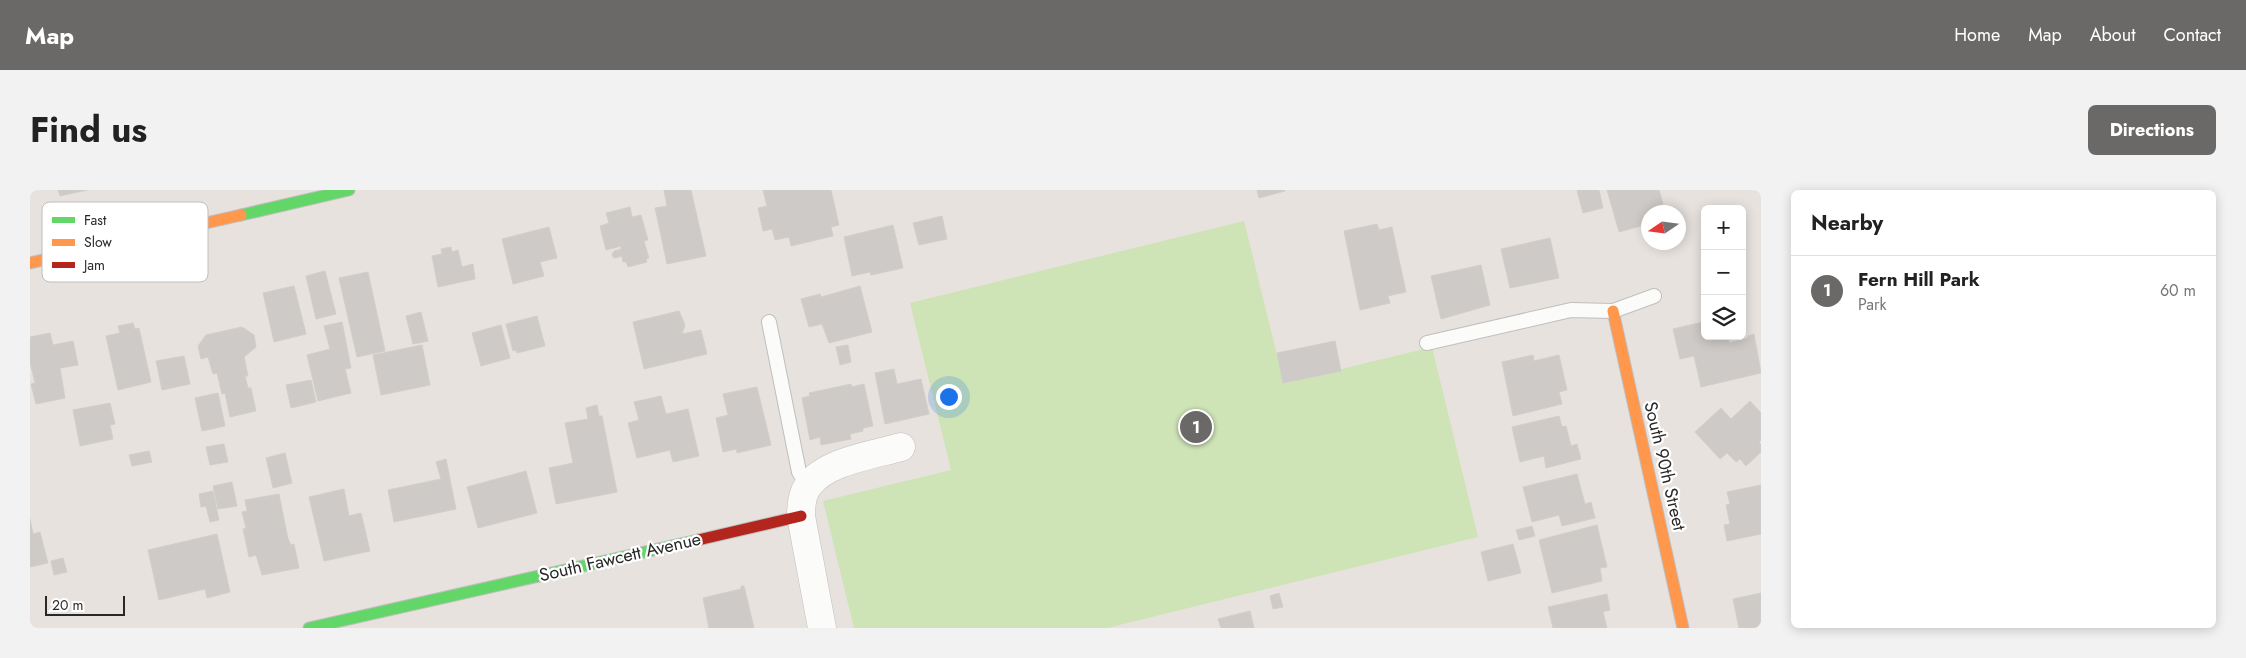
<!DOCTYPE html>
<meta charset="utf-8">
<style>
body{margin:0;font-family:Jost,sans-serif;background:#f2f2f2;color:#222}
.controls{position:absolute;right:15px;top:15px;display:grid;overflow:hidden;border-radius:8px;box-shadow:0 2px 12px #0003}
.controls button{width:45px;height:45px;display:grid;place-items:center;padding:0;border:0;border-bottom:1px solid #e0e0e0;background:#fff;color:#222;font:25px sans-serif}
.compass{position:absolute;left:1611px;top:15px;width:45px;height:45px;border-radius:50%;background:#fff;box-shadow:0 2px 12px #0003;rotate:257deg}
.scale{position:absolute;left:15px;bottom:12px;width:80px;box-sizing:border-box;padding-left:5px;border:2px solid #282828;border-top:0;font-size:14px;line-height:18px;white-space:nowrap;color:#282828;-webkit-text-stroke:4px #fff;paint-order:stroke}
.you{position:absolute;left:918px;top:206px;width:18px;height:18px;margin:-12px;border:4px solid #fff;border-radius:50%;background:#1a73e8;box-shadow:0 0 0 8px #1a73e833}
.badge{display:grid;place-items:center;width:32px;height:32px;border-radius:50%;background:#6b6968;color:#fff;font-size:16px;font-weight:700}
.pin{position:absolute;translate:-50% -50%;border:2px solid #fff;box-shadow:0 1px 5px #0006}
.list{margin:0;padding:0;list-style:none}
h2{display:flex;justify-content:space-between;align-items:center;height:65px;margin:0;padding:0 20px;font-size:21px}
h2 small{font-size:16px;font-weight:400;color:#767676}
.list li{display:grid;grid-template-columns:32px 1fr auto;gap:15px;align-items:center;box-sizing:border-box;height:70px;padding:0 20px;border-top:1px solid #e0e0e0}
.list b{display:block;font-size:19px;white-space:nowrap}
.list p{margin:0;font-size:16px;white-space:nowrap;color:#767676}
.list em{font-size:16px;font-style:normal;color:#767676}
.icon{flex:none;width:28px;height:28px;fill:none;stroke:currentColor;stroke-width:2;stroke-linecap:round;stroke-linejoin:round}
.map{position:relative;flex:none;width:1731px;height:438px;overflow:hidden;border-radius:8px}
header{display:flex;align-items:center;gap:30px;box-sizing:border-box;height:70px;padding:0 25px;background:#6b6968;color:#fff}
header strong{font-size:24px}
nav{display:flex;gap:28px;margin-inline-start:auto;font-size:18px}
.intro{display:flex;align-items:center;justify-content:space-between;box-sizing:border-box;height:120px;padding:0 30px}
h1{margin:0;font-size:35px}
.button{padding:12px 22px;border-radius:8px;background:#6b6968;color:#fff;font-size:18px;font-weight:700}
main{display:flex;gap:30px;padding:0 30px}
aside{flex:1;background:#fff;border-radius:8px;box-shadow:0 2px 12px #0003}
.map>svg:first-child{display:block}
.green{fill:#cee3b6}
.building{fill:#cdcac7;stroke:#d2ceca}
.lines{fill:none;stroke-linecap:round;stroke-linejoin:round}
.lane-casing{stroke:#c0bfc0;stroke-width:16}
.street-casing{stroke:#c0bfc0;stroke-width:29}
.fast-casing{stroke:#c0bfc0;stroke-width:13}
.slow-casing{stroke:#c0bfc0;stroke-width:13}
.jam-casing{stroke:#c0bfc0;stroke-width:13}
.lane{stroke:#fbfbfa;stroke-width:14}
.street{stroke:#fbfbfa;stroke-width:28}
.fast{stroke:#63d668;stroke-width:11}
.slow{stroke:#ff974d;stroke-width:11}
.jam{stroke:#b3261e;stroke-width:11}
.labels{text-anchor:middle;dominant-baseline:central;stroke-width:4.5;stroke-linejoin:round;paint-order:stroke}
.street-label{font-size:18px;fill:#282828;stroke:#fff}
.key{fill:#fff;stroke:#bebebe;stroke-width:1}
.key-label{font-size:14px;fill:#282828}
</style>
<header>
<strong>Map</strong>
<nav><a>Home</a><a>Map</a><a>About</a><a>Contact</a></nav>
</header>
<div class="intro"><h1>Find us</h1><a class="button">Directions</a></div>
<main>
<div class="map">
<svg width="1731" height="438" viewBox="0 0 1731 438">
<rect width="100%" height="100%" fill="#e7e2de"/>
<path class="green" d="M1214,31L1254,193L1402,157L1448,347L1077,438H824L793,311L921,280L880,113Z"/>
<path class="building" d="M28,0H57L30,6Z
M634,0H661L676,66L637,74L625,18L637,16Z
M733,0H801L809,35L801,37L803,46L761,56L759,47L745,50L742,39L733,41L728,18L737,16Z
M1227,0H1254L1255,1L1229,8Z
M1547,0H1569L1573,18L1553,23Z
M1577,0H1629L1633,14L1623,17L1625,22H1618V34L1589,42Z
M600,17L602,27L611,25L618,50L614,51L619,68L616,69L617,72L598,77L596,72H593L592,66L584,68L582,65L584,61L591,59V56L576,60L570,36L579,33L576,23Z
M912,26L917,49L889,55L883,33Z
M1347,34L1349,40L1362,37L1376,102L1358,106L1360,113L1330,120L1314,41Z
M863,35L873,78L841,85L840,82L822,86L814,47Z
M519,37L527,68L510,72L514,86L483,94L472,49Z
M1520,48L1529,88L1480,98L1471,59Z
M421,57L422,62L428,60L432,77L443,74L445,89L408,97L402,66L412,64L411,59Z
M1451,75L1460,115L1411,129L1401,86Z
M295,81L306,124L286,129L276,86Z
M338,82L355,161L327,167L309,88Z
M264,96L276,144L244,152L233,103Z
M830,96L842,142L799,153L792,134L779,137L771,109L790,104L791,107Z
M649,121L655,135L652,144L671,140L677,164L614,179L603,132Z
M391,122L398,151L383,154L376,126Z
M507,126L515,156L487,163L486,160L483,161L476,134Z
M312,132L321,178L315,179L321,203L288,211L277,165L300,159L294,136Z
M1673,132L1675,146H1678L1679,151L1698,146L1699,153L1718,148V146L1724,144L1731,183L1671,197L1664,166L1650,169L1643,139Z
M103,133L105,139L109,138L121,192L88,200L76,146L90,143L88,136Z
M471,135L480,168L451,176L442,143Z
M212,137L224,145L226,157L214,167L218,186H215L218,198H221L226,221L200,227L195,203L192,204L187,183L183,184L178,167L171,169L168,156L176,145Z
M20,143L23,155L43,151L48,175L30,178L35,208L6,214L1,194L5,193L0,172V147Z
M1305,151L1311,181L1253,193L1247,163Z
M392,155L400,195L351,205L343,165Z
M818,155L821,172L810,175L806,157Z
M1503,165L1504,171L1529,165L1537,200L1529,202L1532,214L1483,226L1472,172Z
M154,166L160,194L132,200L126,171Z
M864,179L867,194L891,189L899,224L855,234L845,183Z
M281,190L286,212L261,218L256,195Z
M821,194L822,197L834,194L843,236L833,238V241L820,244L821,249L791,255L790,247L780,250L772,208L780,206L779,203Z
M727,197L741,255L707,263L706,259L693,262L686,228L698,225L693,204Z
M188,203L195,236L172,241L165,208Z
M631,206L636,224L658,219L669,266L643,272L640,260L607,268L598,233L609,230L604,212Z
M1720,211L1731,223V250L1729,252L1731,255V262L1716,276L1710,269L1706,272L1697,263L1690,269L1665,242L1691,218L1701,229Z
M80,213L85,234L80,235L83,249L50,256L43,220Z
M567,215L569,226H572L587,302L526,314L519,278L543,273L535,233L558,229L556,218Z
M1529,226L1532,237L1536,236L1541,256L1547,254L1551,269L1516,278L1514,266L1490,272L1482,237Z
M194,254L198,272L180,275L176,257Z
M119,261L122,272L102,276L99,265Z
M255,263L262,293L243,298L236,268Z
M416,269L426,319L364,332L358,300L411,289L406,272Z
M496,281L507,323L448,338L437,297Z
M1547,284L1555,314L1561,312L1565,328L1532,336L1529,325L1502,332L1493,297Z
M202,292L207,316L188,319L183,296Z
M1731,295V344L1697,351L1694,335L1700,334L1696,315L1700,314L1697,302Z
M314,299L319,326L331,323L340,361L294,371L279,307Z
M183,301L189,330L180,332L176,316L171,317L169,304Z
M249,304L258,349L261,355L264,354L269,378L232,385L226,365L219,367L213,339L216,338L212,322L217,321L215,310Z
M0,329L3,344L10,342L18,373L0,377Z
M1567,335L1577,377L1570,378L1572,391L1522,403L1509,350Z
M1502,336L1505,346L1489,350L1486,340Z
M187,344L200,402L177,408L175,399L129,410L118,360Z
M1483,354L1491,383L1458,391L1451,362Z
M33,368L37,382L24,385L21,371Z
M711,396H714L724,438H679L673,408L711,399Z
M1249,403L1253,417L1243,419L1240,406Z
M1731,403V438H1709L1703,409Z
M1577,404L1580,420L1573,422L1577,438H1523L1518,417Z
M1220,421L1224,438H1191L1188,429Z"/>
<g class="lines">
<defs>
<path id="lane" d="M739,132L769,282L778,296
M1397,153L1541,120L1583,121L1624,106"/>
<path id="street" d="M792,438L771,326C771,316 772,304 778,296C796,271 843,265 871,257"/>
<path id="fast" d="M211,25L319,0
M279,438L668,350"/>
<path id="slow" d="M0,73L211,25
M1583,121L1653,438"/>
<path id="jam" d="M668,350L771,326"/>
</defs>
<use href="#lane" class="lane-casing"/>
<use href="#street" class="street-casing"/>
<use href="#fast" class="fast-casing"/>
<use href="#slow" class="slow-casing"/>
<use href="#jam" class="jam-casing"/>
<use href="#lane" class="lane"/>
<use href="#street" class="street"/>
<use href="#fast" class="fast"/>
<use href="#slow" class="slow"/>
<use href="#jam" class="jam"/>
</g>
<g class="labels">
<g class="street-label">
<text transform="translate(1635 276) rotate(77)">South 90th Street</text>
<text transform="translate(590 367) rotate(-13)">South Fawcett Avenue</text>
</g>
</g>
<rect x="12" y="12" width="166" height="80" rx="8" class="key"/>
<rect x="22" y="27" width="23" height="6" fill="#63d668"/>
<rect x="22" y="49" width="23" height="7" fill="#ff974d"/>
<rect x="22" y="72" width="23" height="6" fill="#b3261e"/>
<g class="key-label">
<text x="54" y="35">Fast</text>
<text x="54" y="57">Slow</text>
<text x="54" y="80">Jam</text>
</g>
</svg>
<div class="controls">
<button>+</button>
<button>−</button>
<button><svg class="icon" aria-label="layers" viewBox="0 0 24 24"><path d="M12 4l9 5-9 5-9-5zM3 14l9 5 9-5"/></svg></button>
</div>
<svg class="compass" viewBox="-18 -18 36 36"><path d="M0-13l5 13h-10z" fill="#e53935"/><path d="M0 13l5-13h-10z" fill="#767676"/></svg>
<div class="scale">20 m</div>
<div class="you"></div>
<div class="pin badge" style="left:1166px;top:237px">1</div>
</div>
<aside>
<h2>Nearby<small></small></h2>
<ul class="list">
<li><span class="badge">1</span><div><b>Fern Hill Park</b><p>Park</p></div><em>60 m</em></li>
</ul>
</aside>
</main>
